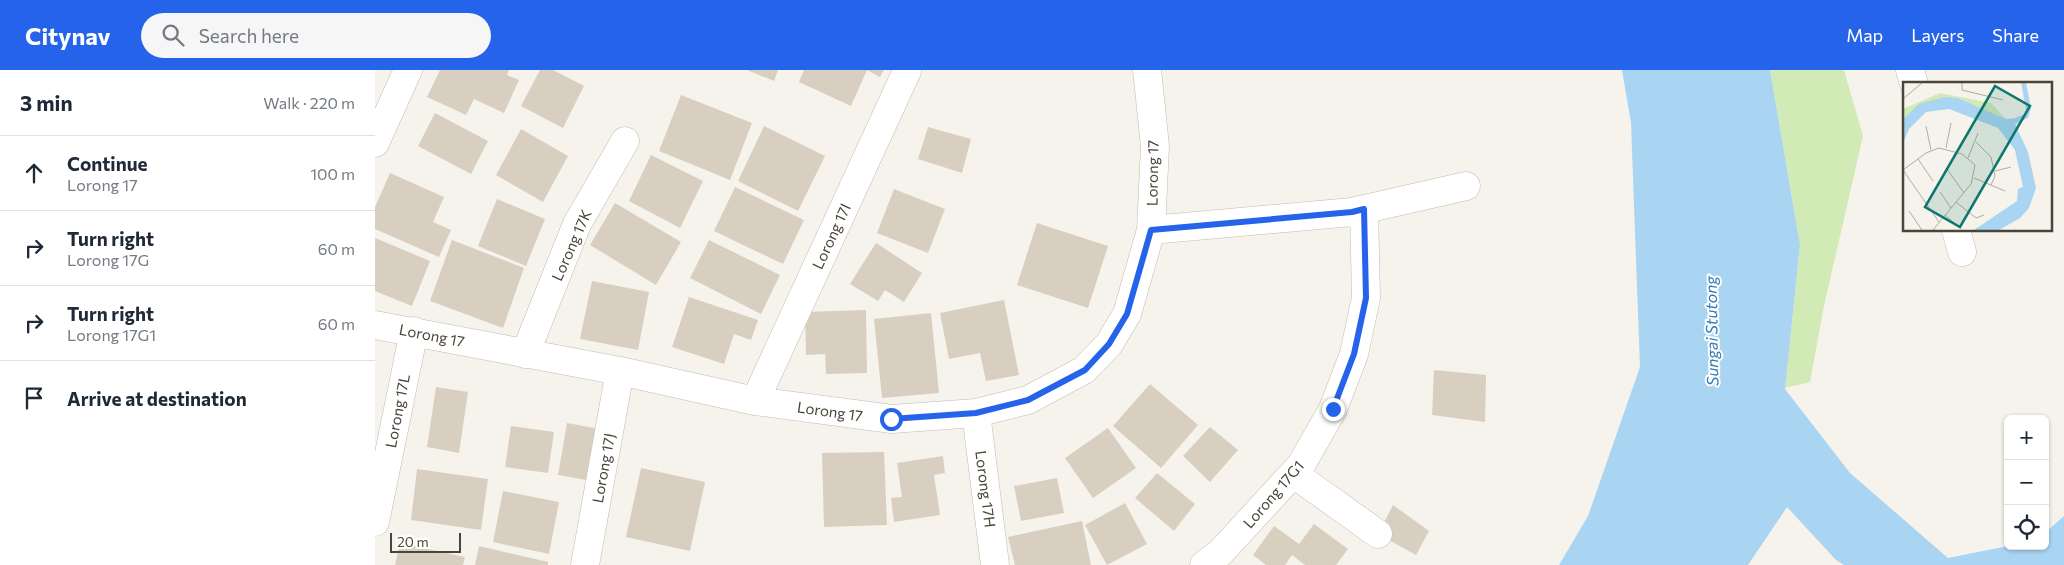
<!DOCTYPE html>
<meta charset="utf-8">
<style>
body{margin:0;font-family:Commissioner,sans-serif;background:#f6f6f7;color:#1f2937}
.controls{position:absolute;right:15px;bottom:15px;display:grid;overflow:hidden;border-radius:8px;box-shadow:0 1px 4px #0004}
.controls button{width:45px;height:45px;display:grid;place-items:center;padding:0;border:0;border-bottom:1px solid #e0e1e3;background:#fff;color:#1f2937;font:25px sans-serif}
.scale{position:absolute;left:15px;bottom:12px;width:71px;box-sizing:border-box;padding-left:5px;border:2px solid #4b4439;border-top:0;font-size:14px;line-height:18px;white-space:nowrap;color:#4b4439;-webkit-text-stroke:4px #fff;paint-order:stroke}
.stop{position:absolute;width:15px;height:15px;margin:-11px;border:4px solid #2563eb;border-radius:50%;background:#fff}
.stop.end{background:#2563eb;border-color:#fff;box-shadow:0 1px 5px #0008}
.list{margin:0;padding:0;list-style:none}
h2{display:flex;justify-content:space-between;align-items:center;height:65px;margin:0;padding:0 20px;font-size:21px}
h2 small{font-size:16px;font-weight:400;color:#747a83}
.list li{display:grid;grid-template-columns:32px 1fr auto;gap:15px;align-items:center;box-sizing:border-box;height:75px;padding:0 20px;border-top:1px solid #e0e1e3}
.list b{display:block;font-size:19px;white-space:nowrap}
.list p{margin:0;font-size:16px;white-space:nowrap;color:#747a83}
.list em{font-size:16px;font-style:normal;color:#747a83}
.icon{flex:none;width:28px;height:28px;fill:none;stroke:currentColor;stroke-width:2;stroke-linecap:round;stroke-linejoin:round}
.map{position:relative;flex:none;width:1689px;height:495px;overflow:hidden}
header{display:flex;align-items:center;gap:30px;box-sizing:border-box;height:70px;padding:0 25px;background:#2563eb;color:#fff}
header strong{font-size:24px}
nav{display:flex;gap:28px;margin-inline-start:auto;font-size:18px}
.search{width:350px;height:45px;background:#f6f6f7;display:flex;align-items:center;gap:12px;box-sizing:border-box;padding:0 18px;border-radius:28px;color:#747a83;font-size:19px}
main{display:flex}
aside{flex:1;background:#fff}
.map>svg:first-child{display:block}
.green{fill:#d2eab5}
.water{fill:#a9d4f2}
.building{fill:#d8cfc1}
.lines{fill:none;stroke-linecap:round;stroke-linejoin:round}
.minor-casing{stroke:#c2bbae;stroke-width:29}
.minor{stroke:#fff;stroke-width:28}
.route{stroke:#2563eb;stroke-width:6}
.labels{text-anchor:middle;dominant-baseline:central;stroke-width:4;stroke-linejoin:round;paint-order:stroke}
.street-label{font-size:15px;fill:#4b4439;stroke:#fff}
.water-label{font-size:16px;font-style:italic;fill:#2e7ab2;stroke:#fff}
.inset-road{fill:none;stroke:#b2ada4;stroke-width:1}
.view{fill:#0f766e;fill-opacity:0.15;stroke:#0f766e;stroke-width:2.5}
.inset-edge{fill:none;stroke:#4b4439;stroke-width:2.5}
</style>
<header>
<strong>Citynav</strong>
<div class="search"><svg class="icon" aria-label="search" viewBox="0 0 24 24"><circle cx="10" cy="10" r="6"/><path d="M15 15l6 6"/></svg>Search here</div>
<nav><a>Map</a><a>Layers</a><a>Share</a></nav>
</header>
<main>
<aside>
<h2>3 min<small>Walk · 220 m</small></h2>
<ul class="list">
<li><svg class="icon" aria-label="ahead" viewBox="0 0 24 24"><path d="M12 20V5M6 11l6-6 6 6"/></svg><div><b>Continue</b><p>Lorong 17</p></div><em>100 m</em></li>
<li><svg class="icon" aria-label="right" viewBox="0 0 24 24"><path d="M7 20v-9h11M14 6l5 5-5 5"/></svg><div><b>Turn right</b><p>Lorong 17G</p></div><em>60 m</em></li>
<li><svg class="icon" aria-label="right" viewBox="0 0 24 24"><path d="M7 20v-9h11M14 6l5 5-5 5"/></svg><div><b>Turn right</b><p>Lorong 17G1</p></div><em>60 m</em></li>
<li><svg class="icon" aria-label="arrive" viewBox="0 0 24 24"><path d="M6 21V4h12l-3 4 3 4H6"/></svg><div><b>Arrive at destination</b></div></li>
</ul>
</aside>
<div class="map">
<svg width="1689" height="495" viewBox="0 0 1689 495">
<rect width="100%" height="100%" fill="#f6f3ec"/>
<path class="green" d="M1395,0H1469L1488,66L1449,236L1435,312L1410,318L1425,175Z"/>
<path class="water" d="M1247,0H1395L1425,175L1410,319L1475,403L1573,488L1633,476H1670V463L1689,446V495H1469L1461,490L1412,437L1373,495H1184L1213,446L1265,297L1256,53Z"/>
<path class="building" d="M65,0H134L132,5L144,10L129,43L99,29L91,45L52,27Z
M165,0H178L209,16L188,58L146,36Z
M372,0H403L399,11Z
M429,0H509L505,7L492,0L476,36L424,12Z
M306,25L377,53L355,110L284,81Z
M60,43L113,71L96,104L43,76Z
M389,56L450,86L423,141L363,111Z
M553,57L596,69L587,103L543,89Z
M146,59L193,86L168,132L121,105Z
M276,85L328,111L305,158L254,131Z
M15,103L69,127L58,152L76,160L64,187L0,159V137Z
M360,117L429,150L408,194L339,161Z
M519,119L570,139L553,183L502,163Z
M122,129L170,149L151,196L103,176Z
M240,133L306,172L281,215L215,175Z
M662,153L733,176L713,238L642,215Z
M0,168L55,191L37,236L0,221Z
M77,170L149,198L128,258L55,231Z
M334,170L405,205L386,244L315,208Z
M501,173L547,203L529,232L510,220L503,231L475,214Z
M217,211L274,222L263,280L205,269Z
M314,227L383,250L376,270L359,264L349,294L297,277Z
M629,230L644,305L611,311L605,283L574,289L565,243Z
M491,240L492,303L451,304L450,284L431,285L430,242Z
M556,243L564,323L507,328L499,249Z
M1059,300L1111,305L1110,352L1057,345Z
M775,314L823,355L786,398L738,356Z
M61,317L93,322L84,383L52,377Z
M192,353L225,359L217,411L183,405Z
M136,356L179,362L173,403L130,397Z
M835,357L863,380L835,412L808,386Z
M733,358L761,398L718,428L690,388Z
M509,382L512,455L449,457L447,383Z
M568,386L570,403L559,405L565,445L519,452L516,428L527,427L522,393Z
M266,398L330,412L315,481L251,467Z
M42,399L113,409L106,460L36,450Z
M782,403L820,434L799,461L760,428Z
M682,408L689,443L646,451L639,416Z
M128,421L184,432L174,484L118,472Z
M750,433L772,474L732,495L710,455Z
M1018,435L1054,461L1041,485L1003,464Z
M707,451L716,495H640L633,467Z
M939,454L973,479L961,495H930L917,485L910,495H891L878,485L899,456L924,474Z
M25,473L90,487L88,495H20Z
M104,476L173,492V495H100Z"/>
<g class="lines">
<defs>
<path id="minor" d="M1535,0L1539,14
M0,73L33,0
M776,160L977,142L1091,116
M1581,160L1587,182
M0,255L245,301L380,331L517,349L601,343L653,330L709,300L734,274L752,244L776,160L780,76L772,0
M150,284L202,154L250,71
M380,331L532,1
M601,343L620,495
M919,404L1003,464
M0,452L39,261
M210,495L245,301
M829,495L845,483L926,395L958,339L979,284L991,228L989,139"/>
</defs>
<use href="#minor" class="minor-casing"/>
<use href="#minor" class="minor"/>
</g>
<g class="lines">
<path class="route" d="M516,349L601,343L653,330L710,300L734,274L752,244L776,160L977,142L989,139L991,228L979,284L958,339"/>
</g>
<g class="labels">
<g class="street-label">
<text transform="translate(777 103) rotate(-89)">Lorong 17</text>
<text transform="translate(456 166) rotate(-65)">Lorong 17I</text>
<text transform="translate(196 175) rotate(-66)">Lorong 17K</text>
<text transform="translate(57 265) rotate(11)">Lorong 17</text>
<text transform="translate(22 341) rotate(-79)">Lorong 17L</text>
<text transform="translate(455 341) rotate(8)">Lorong 17</text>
<text transform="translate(228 398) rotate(-80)">Lorong 17J</text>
<text transform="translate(611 419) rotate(83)">Lorong 17H</text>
<text transform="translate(898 424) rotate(-49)">Lorong 17G1</text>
</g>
<g class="water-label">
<text transform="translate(1336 261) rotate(-91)">Sungai Stutong</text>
</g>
</g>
<g transform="translate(1528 12)">
<rect width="149" height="149" fill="#f6f3ec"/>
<path d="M37,11L88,21L103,37L55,16L42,15L0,37V27Z" fill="#d2eab5"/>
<path d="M118,0L123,1L128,26L125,36L112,42L125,70L133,106L126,126L117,136L96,148H71L114,119L115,107L120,105L112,68L95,46L46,27L23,30L6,47L0,61V37L16,22L42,15L55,16L103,37L112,36L122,32L123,28Z" fill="#a9d4f2"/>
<path class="inset-road" d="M59,0V8L100,18M0,17L20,0M23,44L28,68M73,60L88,75L92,94L88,103M43,66L48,41M65,76L75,51M15,77L30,99M44,87L61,111M0,88L23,71L36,66L59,72L72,83L68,102L30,148M0,88L36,140M92,89L108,85M71,96L102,109M37,110L48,126M53,120L73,136L81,133M6,129L19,148M42,133L57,146"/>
<path class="view" d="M92,4L127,24L57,145L22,125Z"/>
<rect width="149" height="149" class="inset-edge"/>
</g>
</svg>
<div class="controls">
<button>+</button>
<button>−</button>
<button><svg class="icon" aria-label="locate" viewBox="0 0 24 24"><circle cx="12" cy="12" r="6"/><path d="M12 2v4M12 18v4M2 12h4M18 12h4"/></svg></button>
</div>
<div class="scale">20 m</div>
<div class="stop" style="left:516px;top:349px"></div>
<div class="stop end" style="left:958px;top:339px"></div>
</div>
</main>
